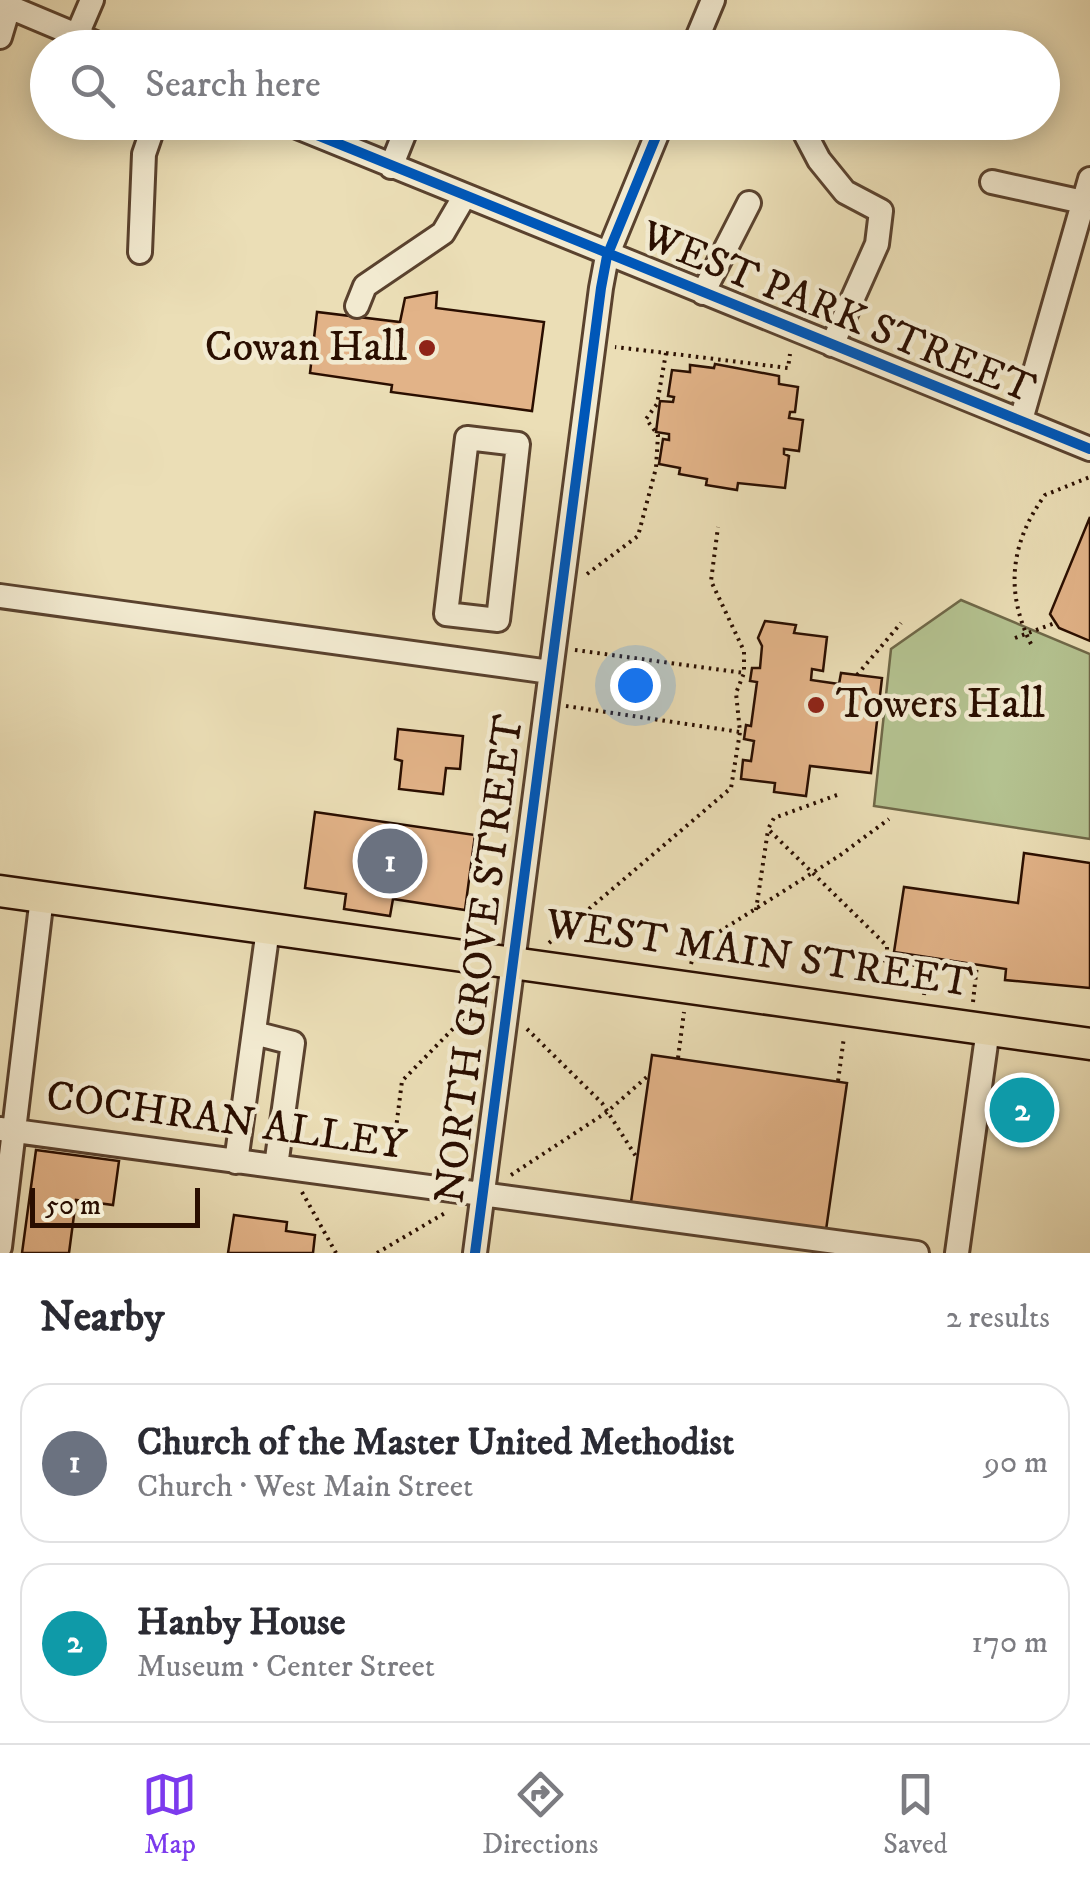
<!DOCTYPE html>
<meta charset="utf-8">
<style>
body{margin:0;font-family:"IM FELL DW Pica",serif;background:#f2f2f3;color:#2b2b33}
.scale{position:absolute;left:30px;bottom:25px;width:170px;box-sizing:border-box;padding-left:10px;border:5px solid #2a0e00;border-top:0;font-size:28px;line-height:35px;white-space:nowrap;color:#2a0e00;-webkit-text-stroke:8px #f2ead0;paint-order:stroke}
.you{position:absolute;left:635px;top:685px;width:35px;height:35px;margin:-25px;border:8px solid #fff;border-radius:50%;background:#1a73e8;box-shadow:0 0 0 15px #1a73e833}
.badge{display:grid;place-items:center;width:65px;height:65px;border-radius:50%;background:#7c3aed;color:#fff;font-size:32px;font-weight:700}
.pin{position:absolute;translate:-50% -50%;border:5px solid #fff;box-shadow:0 2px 10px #0006}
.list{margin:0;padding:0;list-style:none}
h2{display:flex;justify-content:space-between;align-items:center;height:130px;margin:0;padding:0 40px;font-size:42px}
h2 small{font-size:32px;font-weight:400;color:#7c7c81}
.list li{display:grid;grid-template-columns:65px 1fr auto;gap:30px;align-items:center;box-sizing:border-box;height:160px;margin:0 20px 20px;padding:0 20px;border:2px solid #e1e1e2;border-radius:30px}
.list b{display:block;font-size:38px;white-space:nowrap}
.list p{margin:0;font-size:32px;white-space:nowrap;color:#7c7c81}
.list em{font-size:32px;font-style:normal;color:#7c7c81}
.icon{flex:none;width:55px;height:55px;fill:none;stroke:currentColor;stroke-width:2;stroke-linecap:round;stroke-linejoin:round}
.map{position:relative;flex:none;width:1090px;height:1253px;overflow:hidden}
.search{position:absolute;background:#fff;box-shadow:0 5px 25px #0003;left:30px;right:30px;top:30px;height:110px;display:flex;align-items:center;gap:25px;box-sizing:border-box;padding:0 35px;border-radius:55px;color:#7c7c81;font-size:38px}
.sheet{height:490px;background:#fff}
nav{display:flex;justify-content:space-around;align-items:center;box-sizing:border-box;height:140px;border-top:2px solid #e1e1e2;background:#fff;font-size:28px;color:#7c7c81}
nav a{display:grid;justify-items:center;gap:5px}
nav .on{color:#7c3aed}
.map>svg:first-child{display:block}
.green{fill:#b4c290;stroke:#6f6848;stroke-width:2.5}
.building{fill:#e2b388;stroke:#2a0e00;stroke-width:2.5}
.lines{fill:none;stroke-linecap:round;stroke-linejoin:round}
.minor-casing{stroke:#5a422e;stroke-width:28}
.major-casing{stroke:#2a0e00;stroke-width:35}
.path{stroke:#2a0e00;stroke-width:4;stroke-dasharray:2.5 5;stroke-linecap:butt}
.minor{stroke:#f2ead0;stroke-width:22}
.major{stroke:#ebdeb6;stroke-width:30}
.cycleway-casing{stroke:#f2ead0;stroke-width:16}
.cycleway{stroke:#0057b8;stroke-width:10}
.poi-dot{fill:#8f2418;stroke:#f2ead0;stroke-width:4}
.labels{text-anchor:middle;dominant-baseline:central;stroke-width:9;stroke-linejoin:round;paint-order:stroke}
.street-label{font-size:42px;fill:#2a0e00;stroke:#f2ead0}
.poi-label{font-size:42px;fill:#2a0e00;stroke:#f2ead0;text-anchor:end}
</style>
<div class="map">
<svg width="1090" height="1253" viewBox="0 0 1090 1253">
<rect width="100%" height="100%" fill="#ebdeb6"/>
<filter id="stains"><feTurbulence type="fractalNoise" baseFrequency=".002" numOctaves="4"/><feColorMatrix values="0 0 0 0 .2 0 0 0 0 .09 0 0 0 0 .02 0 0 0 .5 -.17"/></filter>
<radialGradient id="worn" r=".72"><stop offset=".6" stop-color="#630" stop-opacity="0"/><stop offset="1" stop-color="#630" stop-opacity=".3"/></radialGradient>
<path class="green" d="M961,600L1090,654V839L874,806L891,649Z"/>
<path class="building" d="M437,292L436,308L544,322L532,411L391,392L392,385L310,373L317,312L400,322L405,298Z
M715,364L779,376V384L798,387L795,412H790L789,418L803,420L799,451L784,449V454L789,456L785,488L738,483L737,490L706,485L707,479L679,474L680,468L659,464L663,439L669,440V434L656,432L660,401L673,402L674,397L668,396L672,370L690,372V365L714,368Z
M1090,517V641L1059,628L1050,614Z
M765,621L796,625L794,633L827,637L823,671L812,669L811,680L839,684L841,673L882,678L871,773L810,766L806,796L774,792L775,783L741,779L743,760L751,761L754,741L744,739L746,725L751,726L757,682L750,681L752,668H760L762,646L758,638Z
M398,729L463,736L460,769L446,768L443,794L399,789L402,761L395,759Z
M315,812L475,835L465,910L393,899L390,916L344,909L346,894L305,888Z
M1024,853L1090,863V988L1005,980L1006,969L894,952L904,887L1018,903Z
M652,1055L847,1083L826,1230L631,1202Z
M1009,1092L1039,1096L1035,1128L1004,1124Z
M36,1150L119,1161L113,1205L76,1200L69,1253H22Z
M234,1215L287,1222L286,1231L315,1235L313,1253H228Z"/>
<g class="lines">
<defs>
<path id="minor" d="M0,3L107,48
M77,35L92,0
M0,37L9,7
M693,48L713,0
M285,122L1090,449
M799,122L819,160L845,192L881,211L877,244L832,345
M391,167L409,122
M992,182L1083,202
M140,252L144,154L155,122
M703,293L749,203
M357,306L365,286L443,233L464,197
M1021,420L1090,179
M467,438L518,444L498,620L446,614Z
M0,596L550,672
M254,1033L293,1043L276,1166
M0,1129L917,1253
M236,1162L268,929
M0,1247L42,897
M475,1253L601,288L607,256L662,122
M957,1253L988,1029"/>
<path id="major" d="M0,891L1090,1044"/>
</defs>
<use href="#minor" class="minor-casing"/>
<use href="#major" class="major-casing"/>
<path class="path" d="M666,353L788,368L790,354
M587,574L638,536L656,468L658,435L646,419L657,404L666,353L615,347
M1015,638L1055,623
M1031,644C1005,592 1010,543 1045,495L1090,477
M575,650L744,673
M857,675L901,623
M566,706L740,732
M837,795L774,818L768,829L887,946V960
M756,910L768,830
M549,943L731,788L740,732L736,693L744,673V651L711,581L718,527
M691,964L695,951L711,937L839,856L889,819
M857,983L875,959L928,967
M924,995L930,957
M973,1002L977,965
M527,1029L602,1103L637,1158
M678,1058L684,1012
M838,1081L844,1037
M392,1160L402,1081L487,994
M511,1175L607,1112L649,1075
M302,1192L336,1253
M377,1253L445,1213"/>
<use href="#minor" class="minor"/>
<use href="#major" class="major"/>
<defs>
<path id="cycleway" d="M285,122L1090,449
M475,1253L601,288L607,256L662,122"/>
</defs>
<use href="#cycleway" class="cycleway-casing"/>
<use href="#cycleway" class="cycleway"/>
</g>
<g class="poi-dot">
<circle cx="427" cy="348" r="10"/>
<circle cx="816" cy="705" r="10"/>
</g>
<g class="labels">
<g class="street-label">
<text transform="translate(838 313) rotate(22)">WEST PARK STREET</text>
<text transform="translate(759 954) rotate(8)">WEST MAIN STREET</text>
<text transform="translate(480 959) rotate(-83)">NORTH GROVE STREET</text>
<text transform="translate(226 1121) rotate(8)">COCHRAN ALLEY</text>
</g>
<g class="poi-label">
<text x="407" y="348">Cowan Hall</text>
<text x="836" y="705" text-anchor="start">Towers Hall</text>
</g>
</g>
<rect width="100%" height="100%" filter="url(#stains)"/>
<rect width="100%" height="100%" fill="url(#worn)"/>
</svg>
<div class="scale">50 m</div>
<div class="you"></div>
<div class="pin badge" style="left:390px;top:861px;background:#6b7280">1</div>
<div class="pin badge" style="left:1022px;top:1110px;background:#0f9aa8">2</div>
<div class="search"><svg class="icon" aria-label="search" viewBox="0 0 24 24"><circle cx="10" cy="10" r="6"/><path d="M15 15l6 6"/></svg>Search here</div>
</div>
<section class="sheet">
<h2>Nearby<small>2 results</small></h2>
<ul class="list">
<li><span class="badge" style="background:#6b7280">1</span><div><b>Church of the Master United Methodist</b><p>Church · West Main Street</p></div><em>90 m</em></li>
<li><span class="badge" style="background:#0f9aa8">2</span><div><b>Hanby House</b><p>Museum · Center Street</p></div><em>170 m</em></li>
</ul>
</section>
<nav>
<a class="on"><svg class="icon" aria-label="map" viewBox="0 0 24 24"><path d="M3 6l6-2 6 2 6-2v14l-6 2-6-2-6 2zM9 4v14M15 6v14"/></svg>Map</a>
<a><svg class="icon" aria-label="directions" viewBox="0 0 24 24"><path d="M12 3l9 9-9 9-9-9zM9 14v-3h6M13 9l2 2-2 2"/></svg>Directions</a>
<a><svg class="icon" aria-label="saved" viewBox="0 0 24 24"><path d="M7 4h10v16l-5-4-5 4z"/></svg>Saved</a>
</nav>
